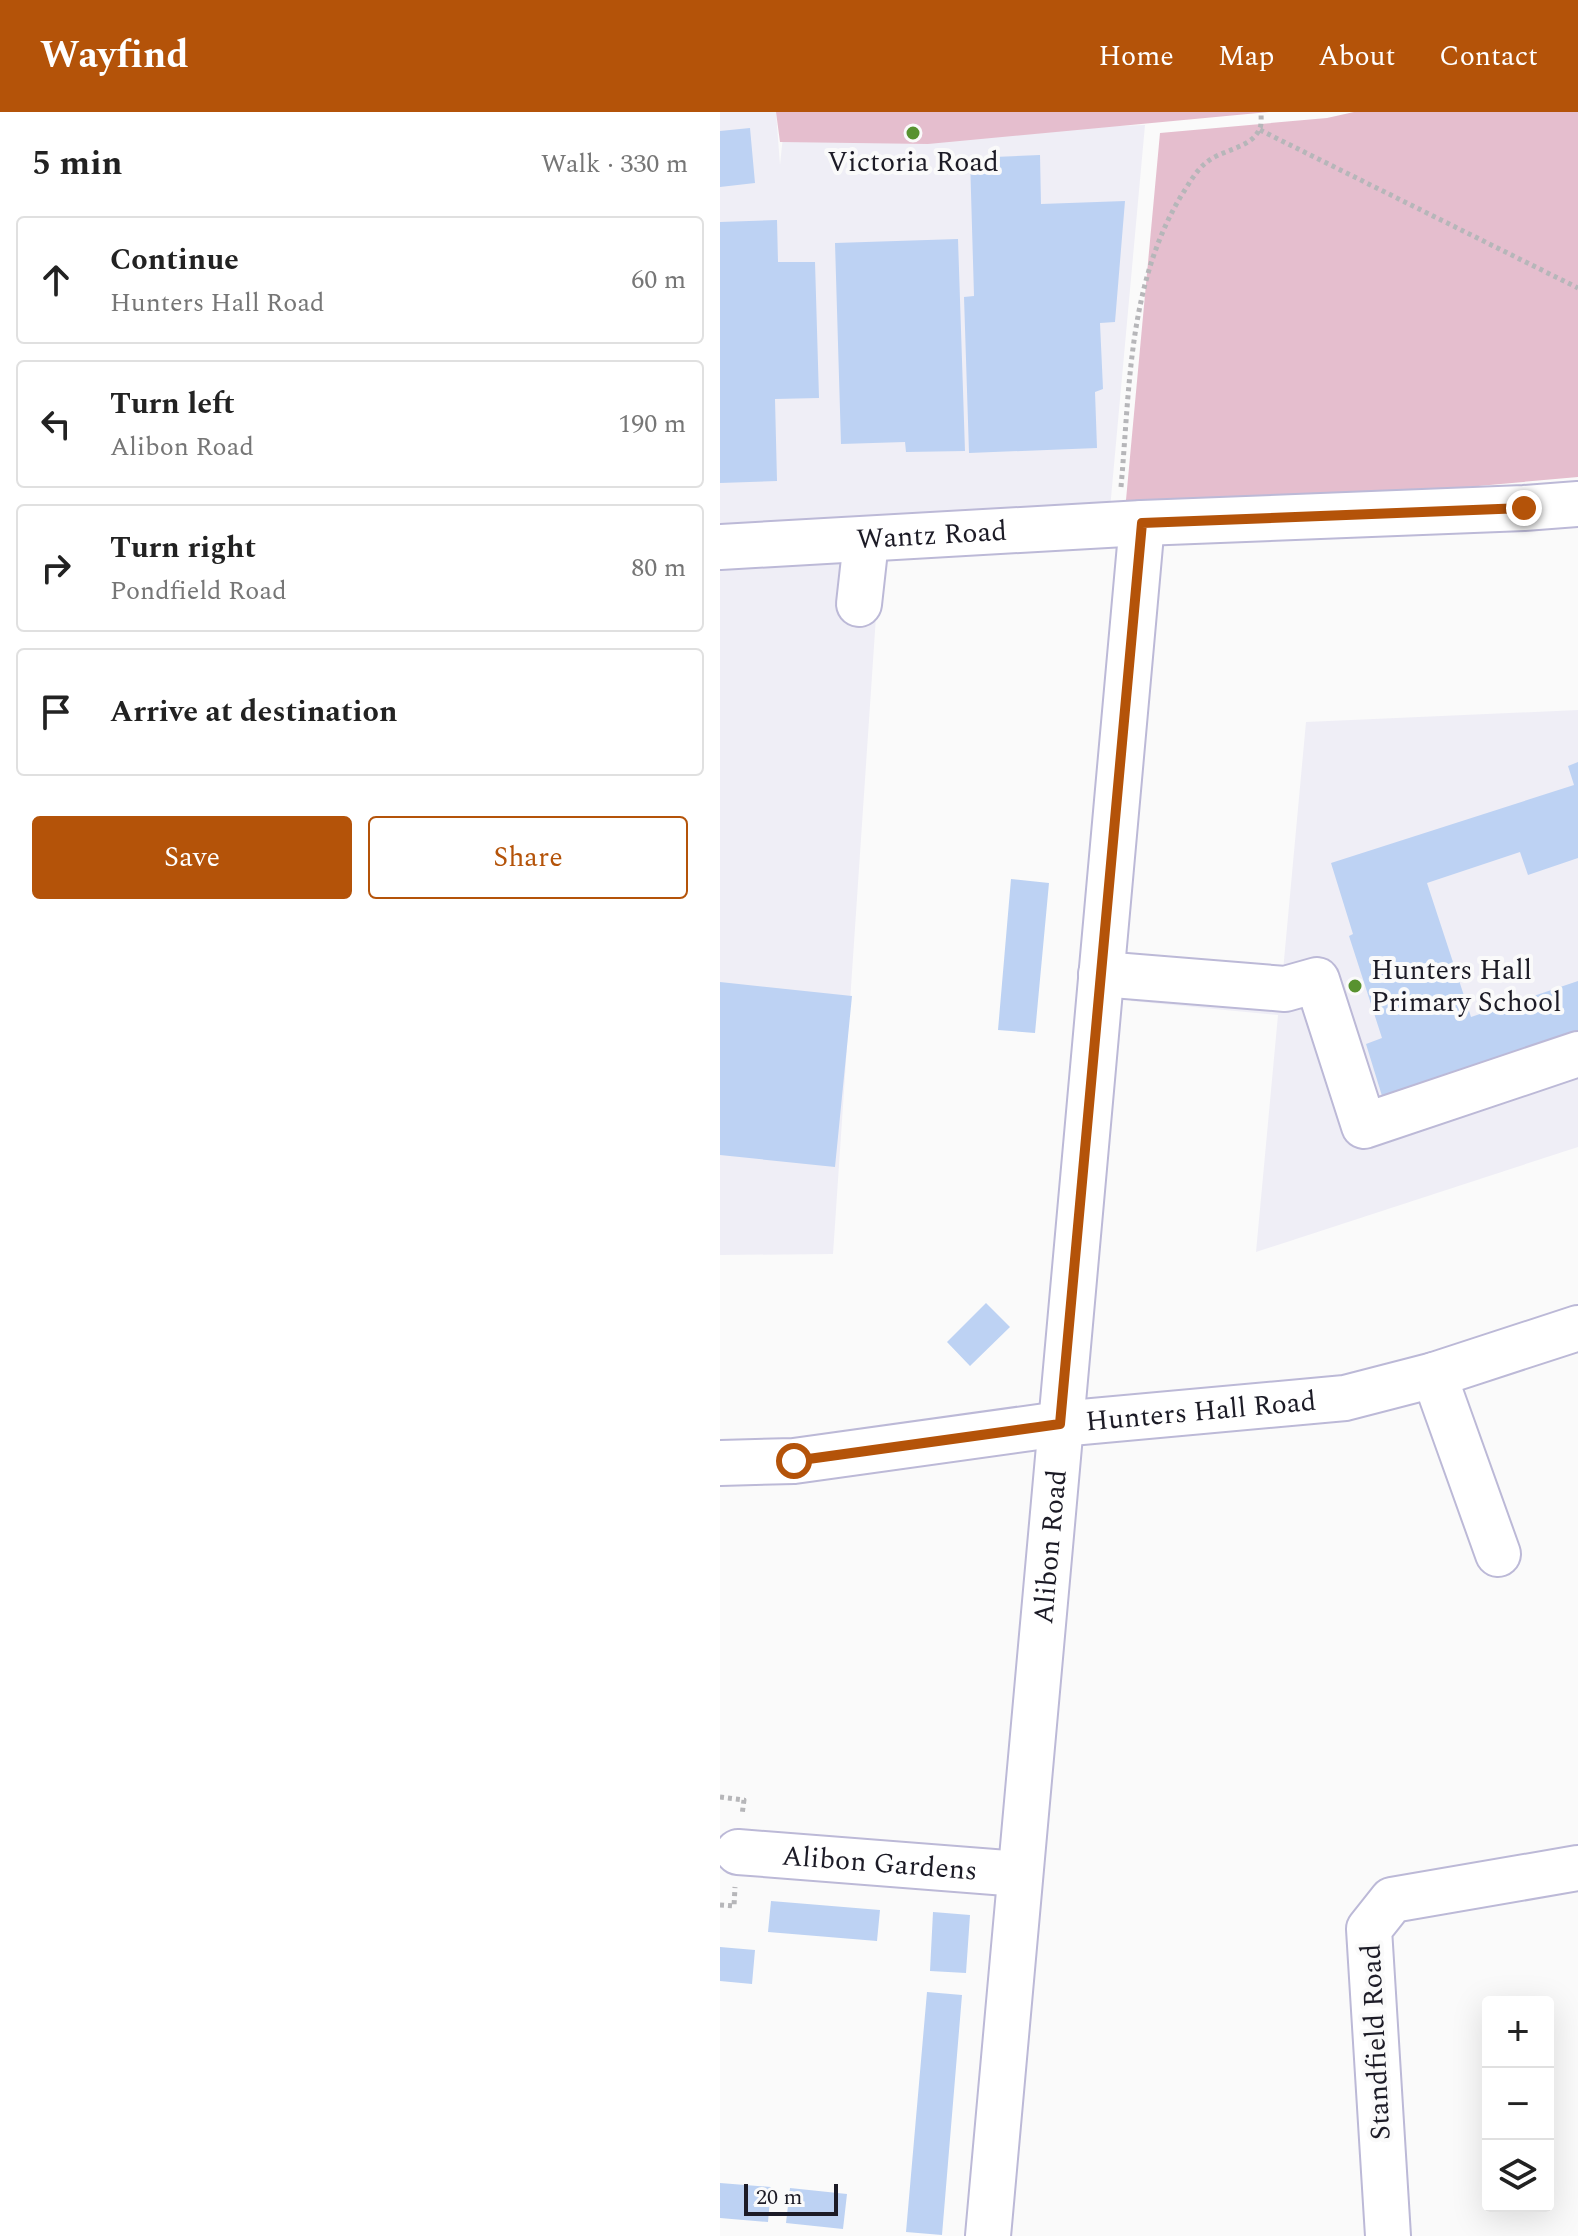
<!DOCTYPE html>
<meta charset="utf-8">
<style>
body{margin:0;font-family:Spectral,serif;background:#f6f6f6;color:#222}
.controls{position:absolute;right:24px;bottom:24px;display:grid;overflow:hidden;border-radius:8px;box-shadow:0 8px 32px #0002}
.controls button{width:72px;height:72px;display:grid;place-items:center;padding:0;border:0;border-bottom:2px solid #e0e0e0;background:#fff;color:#222;font:40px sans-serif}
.scale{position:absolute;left:24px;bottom:20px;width:94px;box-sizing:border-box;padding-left:8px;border:4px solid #1c1b26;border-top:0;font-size:22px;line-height:28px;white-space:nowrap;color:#1c1b26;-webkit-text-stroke:6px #fafafa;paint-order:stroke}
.stop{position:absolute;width:24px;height:24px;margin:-18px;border:6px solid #b45309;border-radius:50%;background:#fff}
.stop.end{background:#b45309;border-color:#fff;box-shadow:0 2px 8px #0008}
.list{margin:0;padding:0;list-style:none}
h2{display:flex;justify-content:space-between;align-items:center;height:104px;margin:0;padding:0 32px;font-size:34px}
h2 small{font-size:26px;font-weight:400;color:#767676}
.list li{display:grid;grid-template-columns:52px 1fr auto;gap:24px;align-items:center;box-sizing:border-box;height:128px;margin:0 16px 16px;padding:0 16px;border:2px solid #e0e0e0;border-radius:8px}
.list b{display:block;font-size:30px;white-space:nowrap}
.list p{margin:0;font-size:26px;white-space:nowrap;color:#767676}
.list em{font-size:26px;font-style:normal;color:#767676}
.actions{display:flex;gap:16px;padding:24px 32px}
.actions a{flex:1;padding:18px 0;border:2px solid #b45309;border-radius:8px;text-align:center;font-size:28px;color:#b45309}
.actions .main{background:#b45309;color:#fff}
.icon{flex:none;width:44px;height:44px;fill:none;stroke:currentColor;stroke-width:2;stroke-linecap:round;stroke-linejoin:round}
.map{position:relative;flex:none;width:858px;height:2124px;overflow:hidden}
header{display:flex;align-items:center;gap:48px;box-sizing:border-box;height:112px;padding:0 40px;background:#b45309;color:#fff}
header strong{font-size:38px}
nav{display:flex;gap:44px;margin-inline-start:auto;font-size:28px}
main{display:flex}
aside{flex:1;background:#fff}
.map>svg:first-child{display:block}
.built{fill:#efeef6}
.green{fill:#e5bece}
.building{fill:#bdd2f3}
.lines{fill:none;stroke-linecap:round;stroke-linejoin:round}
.minor-casing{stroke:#bcb9d7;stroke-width:48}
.path{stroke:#b6b6b9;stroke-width:5;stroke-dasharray:4 4;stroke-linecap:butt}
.minor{stroke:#fff;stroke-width:44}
.route{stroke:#b45309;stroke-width:10}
.poi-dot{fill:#58922f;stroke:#fafafa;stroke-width:3}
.labels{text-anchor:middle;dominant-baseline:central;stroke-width:8;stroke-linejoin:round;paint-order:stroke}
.poi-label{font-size:28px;fill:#1c1b26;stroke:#fafafa}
.street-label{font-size:28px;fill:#1c1b26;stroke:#fafafa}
</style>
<header>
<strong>Wayfind</strong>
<nav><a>Home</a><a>Map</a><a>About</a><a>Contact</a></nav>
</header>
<main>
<aside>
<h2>5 min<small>Walk · 330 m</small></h2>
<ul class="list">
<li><svg class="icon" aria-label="ahead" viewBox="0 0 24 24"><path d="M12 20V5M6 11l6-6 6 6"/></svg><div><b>Continue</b><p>Hunters Hall Road</p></div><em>60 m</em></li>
<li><svg class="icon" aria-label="left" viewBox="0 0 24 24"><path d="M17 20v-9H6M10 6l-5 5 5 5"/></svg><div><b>Turn left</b><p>Alibon Road</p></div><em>190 m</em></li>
<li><svg class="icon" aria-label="right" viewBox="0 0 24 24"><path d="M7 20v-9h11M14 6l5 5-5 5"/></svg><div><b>Turn right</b><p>Pondfield Road</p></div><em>80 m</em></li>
<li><svg class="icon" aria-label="arrive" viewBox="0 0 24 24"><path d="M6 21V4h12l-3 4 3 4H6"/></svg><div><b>Arrive at destination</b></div></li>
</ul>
<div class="actions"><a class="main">Save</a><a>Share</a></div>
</aside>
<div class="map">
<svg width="858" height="2124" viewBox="0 0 858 2124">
<rect width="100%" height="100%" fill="#fafafa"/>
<path class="built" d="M0,0H56L60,53L63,24L425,13L389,408L160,445L113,1142L0,1143Z
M858,598V1035L536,1140L558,903L411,889L414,845L563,859L586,610Z"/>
<path class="green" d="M56,0H549L208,32L60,30Z
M634,0H858V365L590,389L406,388L440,21L607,6Z"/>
<path class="building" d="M30,16L35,71L0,75V19Z
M320,43L321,92L405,89L395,210L380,211L383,277L375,280L377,336L249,341L244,185L254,184L250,46Z
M57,108L58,150H95L99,286L55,287L57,369L0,371V110Z
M238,127L245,339L186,340L185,330L121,332L115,131Z
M858,650V746L808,763L800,740L707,771L751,905L858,869V921L662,984L646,932L662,926L629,824L633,822L611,751L854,673L848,654Z
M291,767L329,771L315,921L278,918Z
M0,870L132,884L115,1055L0,1043Z
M266,1191L290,1215L250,1254L227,1230Z
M51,1789L160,1798L157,1829L48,1820Z
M213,1800L250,1803L246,1861L210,1859Z
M0,1835L35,1838L32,1872L0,1869Z
M207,1880L242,1883L222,2123L186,2120Z
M0,2071L51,2075L48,2110L0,2106Z
M70,2076L127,2082L123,2117L66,2111Z"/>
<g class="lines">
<defs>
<g id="minor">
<path id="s1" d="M0,435L422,411L804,396L858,392"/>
<path d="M139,492L146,429"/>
<path d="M381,862L565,877L597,868L644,1014L858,942"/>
<path d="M714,1263L778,1442"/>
<path id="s2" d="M0,1351L74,1349L340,1312L625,1286L714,1263L858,1216"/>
<path id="s3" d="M18,1740L300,1762"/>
<path id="s4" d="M268,2124L422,411"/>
<path d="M668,2124L649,1817L672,1788L858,1756"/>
</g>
</defs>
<use href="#minor" class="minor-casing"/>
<path class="path" d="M540,18L858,176
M401,375C410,275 408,173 461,84C469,72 476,58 487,50C501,38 531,36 539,18C542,14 541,5 541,0
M0,1685L24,1688L22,1703
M0,1793L14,1794L15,1775"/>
<use href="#minor" class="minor"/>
</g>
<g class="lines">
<path class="route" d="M74,1349L340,1312L422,411L804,396"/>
</g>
<g class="poi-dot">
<circle cx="193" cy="21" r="8"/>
<circle cx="635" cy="874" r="8"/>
</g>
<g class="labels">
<g class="poi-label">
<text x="193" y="50">Victoria Road</text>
<text x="651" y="858" text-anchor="start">Hunters Hall<tspan x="651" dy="32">Primary School</tspan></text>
</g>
<g class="street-label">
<text stroke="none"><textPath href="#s1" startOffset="212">Wantz Road</textPath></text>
<text stroke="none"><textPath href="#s2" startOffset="484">Hunters Hall Road</textPath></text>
<text stroke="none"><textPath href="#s4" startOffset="692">Alibon Road</textPath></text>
<text stroke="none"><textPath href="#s3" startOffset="142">Alibon Gardens</textPath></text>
<text transform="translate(656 1930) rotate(-93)">Standfield Road</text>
</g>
</g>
</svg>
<div class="controls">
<button>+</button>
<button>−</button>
<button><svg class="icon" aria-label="layers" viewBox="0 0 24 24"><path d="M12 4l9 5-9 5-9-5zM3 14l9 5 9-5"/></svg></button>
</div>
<div class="scale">20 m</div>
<div class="stop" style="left:74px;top:1349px"></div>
<div class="stop end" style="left:804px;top:396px"></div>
</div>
</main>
